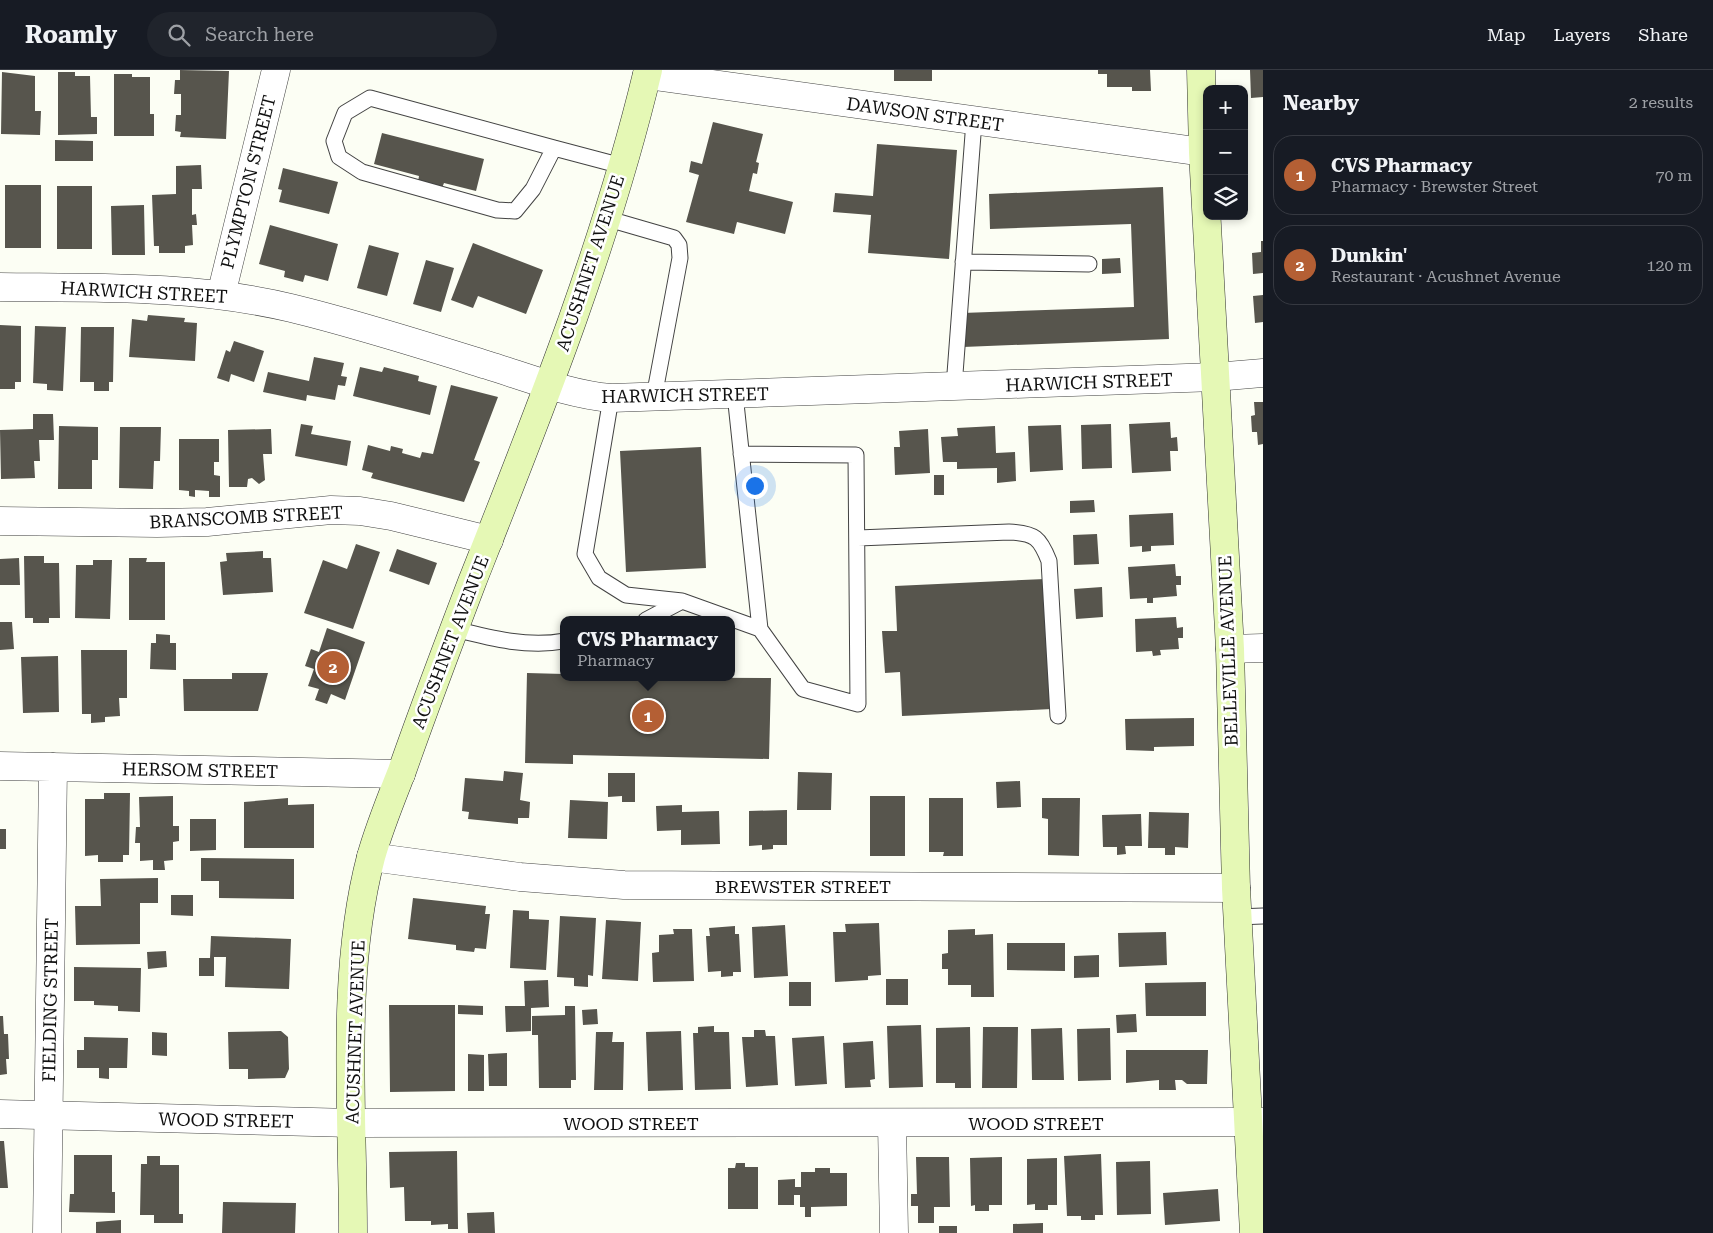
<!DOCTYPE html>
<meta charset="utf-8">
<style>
body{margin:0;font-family:"Roboto Serif",serif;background:#20242c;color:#f1f3f6}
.controls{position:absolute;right:15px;top:15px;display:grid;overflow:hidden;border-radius:10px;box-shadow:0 2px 8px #0003}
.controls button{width:45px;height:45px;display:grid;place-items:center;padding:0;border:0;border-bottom:1px solid #363941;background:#171b24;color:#f1f3f6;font:25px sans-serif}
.you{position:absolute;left:754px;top:415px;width:18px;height:18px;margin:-12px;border:4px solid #fff;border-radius:50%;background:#1a73e8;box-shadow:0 0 0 8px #1a73e833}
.badge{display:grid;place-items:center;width:32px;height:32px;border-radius:50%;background:#b45f34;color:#fff;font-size:16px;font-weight:700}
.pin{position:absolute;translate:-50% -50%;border:2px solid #fff;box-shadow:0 1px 5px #0006}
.popup{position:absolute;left:560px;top:546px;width:175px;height:65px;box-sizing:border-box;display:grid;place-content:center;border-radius:10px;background:#171b24;filter:drop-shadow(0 1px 4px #0005);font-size:16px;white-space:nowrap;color:#9ea1a6}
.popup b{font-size:19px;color:#f1f3f6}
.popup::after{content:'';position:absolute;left:50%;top:100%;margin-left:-10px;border:10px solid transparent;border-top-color:#171b24}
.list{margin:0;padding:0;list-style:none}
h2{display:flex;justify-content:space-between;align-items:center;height:65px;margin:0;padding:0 20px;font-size:21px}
h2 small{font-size:16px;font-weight:400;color:#9ea1a6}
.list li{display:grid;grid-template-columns:32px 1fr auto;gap:15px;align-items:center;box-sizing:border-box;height:80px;margin:0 10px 10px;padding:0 10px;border:1px solid #363941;border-radius:20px}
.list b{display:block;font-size:19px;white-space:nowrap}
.list p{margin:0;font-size:16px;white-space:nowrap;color:#9ea1a6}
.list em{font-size:16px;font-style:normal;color:#9ea1a6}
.icon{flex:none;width:28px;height:28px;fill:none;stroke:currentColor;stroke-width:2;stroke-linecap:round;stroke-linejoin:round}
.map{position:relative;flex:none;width:1263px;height:1163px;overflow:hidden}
header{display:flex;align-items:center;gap:30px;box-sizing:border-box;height:70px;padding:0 25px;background:#171b24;border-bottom:1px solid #363941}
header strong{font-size:24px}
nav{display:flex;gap:28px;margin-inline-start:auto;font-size:18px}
.search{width:350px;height:45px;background:#20242c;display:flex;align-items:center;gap:12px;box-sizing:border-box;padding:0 18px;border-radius:28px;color:#9ea1a6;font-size:19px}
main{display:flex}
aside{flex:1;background:#171b24}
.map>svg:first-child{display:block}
.building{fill:#57554d}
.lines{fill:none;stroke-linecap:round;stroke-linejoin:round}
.service-casing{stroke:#434343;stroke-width:17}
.minor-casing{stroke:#434343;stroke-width:29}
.tertiary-casing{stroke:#434343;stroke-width:29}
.secondary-casing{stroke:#323232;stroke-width:29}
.service{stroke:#fff;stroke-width:15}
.minor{stroke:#fff;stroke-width:28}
.tertiary{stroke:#fff;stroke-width:28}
.secondary{stroke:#e5f8b5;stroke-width:28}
.labels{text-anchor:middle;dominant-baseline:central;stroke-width:5;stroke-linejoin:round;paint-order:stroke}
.street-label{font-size:18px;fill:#101010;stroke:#fff}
</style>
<header>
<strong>Roamly</strong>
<div class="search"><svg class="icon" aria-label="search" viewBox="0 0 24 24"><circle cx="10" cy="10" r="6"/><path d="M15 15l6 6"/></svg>Search here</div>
<nav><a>Map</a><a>Layers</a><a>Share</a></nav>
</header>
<main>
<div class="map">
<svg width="1263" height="1163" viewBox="0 0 1263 1163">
<rect width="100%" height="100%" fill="#fcfef4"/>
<path class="building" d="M180,0L229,1L226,69L180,67L181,62L175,61L176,45H181V24H174L175,10H180Z
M894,0H932V11H894Z
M1098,0H1150L1151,21H1132V17H1107V4H1098Z
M1250,0H1263V27L1251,28Z
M2,2L35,6V41H41L40,65L1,64Z
M58,2H75V6H90L91,47H97V64L58,65Z
M114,4H132V7H150V44H154V66H114Z
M713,52L763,64L756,92L759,93L757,104L753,103L749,121L793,132L785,164L737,152L734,164L686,152L699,105L689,102L691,91L702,94Z
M382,63L484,89L476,121L444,113L442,118L418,112L419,106L374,94Z
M55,70L93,71V91H55Z
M877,74L957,80L949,189L868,183L871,145L833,142L835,123L873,126Z
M201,95L202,119H192V145L196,144L197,155H192L193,175L185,176V183H159V176H154L152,125L176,124V96Z
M283,98L338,112L329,144L279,132L282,120L278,119Z
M5,115H41V178H5Z
M57,116H92V179H57Z
M1163,117L1169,269L963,277L962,243L1134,237L1131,154L990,159L989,124Z
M144,135L145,185H112L111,136Z
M270,155L338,174L328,211L305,205L303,212L284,207L285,201L259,194Z
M1261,171H1263V203L1253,204L1252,183L1261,182Z
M473,173L543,200L526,244L478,226L473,238L451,230Z
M369,175L399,183L387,226L357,218Z
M1120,188L1121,203L1102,204V189Z
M426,190L454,198L441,242L413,234Z
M1263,225V252L1255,253L1253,226Z
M148,245L185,248L184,252L197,253L195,291L129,287L132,249L147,251Z
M0,255L21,256V312H15V319H0Z
M35,256L66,257L63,321L47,320V314L33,313Z
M81,257H114L113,312H109V321H94V312H80Z
M234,271L264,281L254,312L231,304L229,312L217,308L226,280L230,282Z
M314,287L344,293L341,306L347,307L345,316L338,315L335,330L307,325L306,331L263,322L268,302L309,311Z
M360,297L382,302L384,297L419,306L418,311L437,316L430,345L353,326Z
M451,315L498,327L474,390L480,392L464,432L371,408L373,403L362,400L368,375L390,381L391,376L403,379L402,383L420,388L422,382L433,384Z
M1254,332H1263V374L1258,375L1257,362H1252L1251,346L1255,345Z
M33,344H53L54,370H39L40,391H34L35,408L1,409L0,360L33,359Z
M1170,352L1171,368L1177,367L1178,381H1170L1171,401L1132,403L1129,354Z
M301,354L313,356L311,364L351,371L347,396L295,386Z
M1111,354L1112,398L1082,399L1081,355Z
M1061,355L1063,400L1030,402L1028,356Z
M59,356L98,357V390H92V419H58Z
M995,356L996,383L1015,382L1016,411L997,413V398L957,399V392H943L941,367L958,366L957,358Z
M120,357H161L160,391H154L153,419L119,418Z
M271,359L272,384H263L265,410L259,414L252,408L248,409L247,417H229L228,360Z
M928,359L930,403L895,405L894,377H900L899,361Z
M179,369H219V392H214V405L220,406V427H209V421L195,420V427L189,426V421L179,420Z
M701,377L706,498L626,502L620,381Z
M934,405H944V425H934Z
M1094,430L1095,442L1070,443V431Z
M1173,443L1174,475L1151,476V481L1142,482V476L1130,477L1129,445Z
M1097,464L1099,494L1074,495L1073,465Z
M356,474L380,482L353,559L304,543L323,490L347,499Z
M397,479L437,493L429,515L389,501Z
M263,481V488H271L273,522L223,525L220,492L227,491L226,483Z
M24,486H44V493H59L60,548H49V553H33V548H25Z
M19,488L20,515H0V489Z
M129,488H147L146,492H165V550H129Z
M93,490H112L110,549L75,548L76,495H93Z
M1175,494L1176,506H1181V515H1176L1177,526L1153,528V533H1147V528L1130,529L1128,497Z
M1045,509L1052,639L902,646L900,602L885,603L882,561H897L895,516Z
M1102,517L1103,547L1076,549L1074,519Z
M1176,547L1177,558L1183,557V568H1178L1179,579L1160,580L1161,585L1153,586L1152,581L1136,582L1135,549Z
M0,552H12L14,579L0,580Z
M327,558L365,572L345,630L331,624L327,634L315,630L319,619L308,616L314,599L305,596L311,579L319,582Z
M156,564L170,565V573H176V600L150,599L151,573H156Z
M81,580H127V628H119L120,646L105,647V652L91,653V644H82Z
M58,586L59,642L23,643L21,587Z
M232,603H268L258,641H184L183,609H232Z
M527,603L564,604V607L771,608L769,689L573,685V694L525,693Z
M1194,648V676L1154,677V681L1126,680L1125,649Z
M504,701L523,703L520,730L530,732L529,748H518V754L468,749L469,742L462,741L465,708L503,711Z
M798,702L832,703L831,740H797Z
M608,703H635V732H622V726L608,727Z
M1020,711L1021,737L997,738L996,712Z
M104,723H130L129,785H123V792H98V785L85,786V729H104Z
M173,726V756H179V771L173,772V790L164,791L165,800H153V790L140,791V773H135L136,757H140L139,727Z
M870,726H905V786H870Z
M288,728V735L314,734V778H244V732Z
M929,728H963V786H943L944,782H929Z
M1042,728H1080L1079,786L1048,785V749L1042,748Z
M570,730L608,732L607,769L568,768Z
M682,735V742L719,741L720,774L681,775V760L657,761L656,736Z
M787,740V775H773V779L762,780V775L749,776V741Z
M1149,742L1189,743L1188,778L1175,777V785H1165V778H1148Z
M1141,744L1142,776H1125L1126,784L1117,785V777H1103L1102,745Z
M190,749H216V780L190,781Z
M0,759H6V779H0Z
M201,788L294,789V829L219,828V811H201Z
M158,808V833H140V874L76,875L75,836H101L100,809Z
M171,825H193V846L171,845Z
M413,828L486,836L485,844H490L486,879L475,878L474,882L456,880V875L408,869Z
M513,840L529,841V849L549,850L546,900L510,898Z
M560,846L596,848L593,906L588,905V917L574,916V908L557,907Z
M606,850L641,852L638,911L602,909Z
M879,853L881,905L868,906V910L835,912L833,862H846L845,854Z
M785,855L788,906L754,908L752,857Z
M735,856V864H739L741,902H733V906L721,907V901L708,902L706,866H710L709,858Z
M673,859H692L694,911L653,912L652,883L659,882V865L674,864Z
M975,859V865L993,864L994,927H971V915H948V899H942V884L948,883V860Z
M1166,862L1167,895L1119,897L1118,863Z
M211,866L291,869L289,919L225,917L226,887H214V906H199V888H210Z
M1007,873H1065V901L1007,900Z
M166,881L167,897L148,899L147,882Z
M1099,885V907L1074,908V886Z
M74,897L141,898L140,942L118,941V936L94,935V931H74Z
M886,909H908V935H886Z
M548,910L549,937L531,938V961L506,962L505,936H525L524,911Z
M789,912H811V936H789Z
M1206,912V946H1146L1145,913Z
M389,935H455V1021L390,1022Z
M458,935L483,936V945L458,944Z
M565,936H575L576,1010H571V1018H539L538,965H532V946L565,945Z
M597,939L598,954L583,955L582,940Z
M1136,944L1137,962L1117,963L1116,945Z
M0,946H3L4,964H8L9,989H6L7,1004L0,1005Z
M921,955L923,1017L889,1018L887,956Z
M714,956V962H729L731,1019L695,1020L693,963H698V957Z
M970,957L971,1018H955V1013H936V958Z
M983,957H1018L1017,1018H982Z
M1062,958L1064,1010H1032L1031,959Z
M1110,958L1111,1010L1078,1011L1077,959Z
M754,960H765L766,966H775L778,1015L746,1017L742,967H754Z
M281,961L288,967L289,999L285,1008L248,1009V999H229L228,962Z
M681,961L683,1020L648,1021L646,962Z
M152,962L167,963V986L152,985Z
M596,962H613L612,972H624L623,1020H594Z
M824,966L827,1014L795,1016L792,968Z
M84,967L128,968L127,998H109V1009L99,1008V998H77V980H84Z
M873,971L875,1009L870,1010L871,1017L845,1018L843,973Z
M1126,980H1208L1207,1014H1187L1182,1010H1175L1176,1020H1159V1010L1126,1013Z
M507,983V1016H489L488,984Z
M468,984L484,985V1021H468Z
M0,1071H4L8,1118H0Z
M457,1081L458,1159H448V1154L431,1155V1151H405L404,1117L390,1118L389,1082Z
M1101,1084L1103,1145H1095V1150H1081V1146H1067L1064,1086Z
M74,1085H112V1122H115V1143L69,1142L70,1124H74Z
M147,1086H160V1095H179V1144H183V1153H154V1145H140L141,1094H147Z
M916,1087H949L950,1137H934V1153H918V1136H911V1124H917Z
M1002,1087V1135H989V1141H975V1135L971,1136L970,1088Z
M1057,1088V1135H1048V1140H1035V1134L1027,1135V1089Z
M1150,1091L1151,1144L1117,1145L1116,1092Z
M736,1093H745V1097H758V1139H728V1098H735Z
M815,1098H830V1103H847V1136L811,1137V1147H805V1137H800V1125H794V1135H778V1110L795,1109V1117H801V1102H815Z
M1218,1119L1220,1151L1165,1155L1163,1123Z
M223,1132L296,1133L295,1163H222Z
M494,1142L495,1163H468L467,1143Z
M121,1150V1163H96V1152Z
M1043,1153V1163H1013V1154Z
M939,1156H957V1163H939Z"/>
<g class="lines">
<defs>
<path id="service" d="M370,28L554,78L533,119L515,141L497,140L362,102L339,87L334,71L345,43Z
M554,78L622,96
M605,148L674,168L679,175L680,188L654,327
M963,192L1089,194
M954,317L974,51
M611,328L585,484L599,508L626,525L682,531L760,559L735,324
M741,384L856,385L858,634L803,619L760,559
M858,468L1009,462C1035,463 1040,468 1049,491L1058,646
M646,550L682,531
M454,559C490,568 528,578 564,571
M1237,847L1263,846"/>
<path id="minor" d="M647,5L1203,82
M0,217C97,218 195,215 291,238C357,254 423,275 487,295C529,308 568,324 611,328L1215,307L1263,303
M221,225L276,0
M0,451L157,453L207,452L331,440L360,441L391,446L489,470
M1230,579L1263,578
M0,696L401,704
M371,787L520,807L624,815L1236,818
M892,1054L894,1163
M47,1163L53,697"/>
<path id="tertiary" d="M0,1044L352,1053L1263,1052"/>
<path id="secondary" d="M1201,0L1203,82L1230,579L1236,818L1254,1163
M353,1163C353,1042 340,904 371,787C379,758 391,729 402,701C424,638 448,575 472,512C538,345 606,176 648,0"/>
</defs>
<use href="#service" class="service-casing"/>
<use href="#minor" class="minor-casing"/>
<use href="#tertiary" class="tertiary-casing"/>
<use href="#secondary" class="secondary-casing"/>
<use href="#service" class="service"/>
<use href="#minor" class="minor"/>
<use href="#tertiary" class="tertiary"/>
<use href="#secondary" class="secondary"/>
</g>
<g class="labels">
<g class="street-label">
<text transform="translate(925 44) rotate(8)">DAWSON STREET</text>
<text transform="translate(248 112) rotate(-76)">PLYMPTON STREET</text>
<text transform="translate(590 193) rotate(-72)">ACUSHNET AVENUE</text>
<text transform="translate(144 222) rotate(3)">HARWICH STREET</text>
<text transform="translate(1089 312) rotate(-2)">HARWICH STREET</text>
<text transform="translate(685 325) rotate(-1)">HARWICH STREET</text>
<text transform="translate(246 447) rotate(-3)">BRANSCOMB STREET</text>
<text transform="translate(450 572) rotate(-69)">ACUSHNET AVENUE</text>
<text transform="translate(1228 581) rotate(-92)">BELLEVILLE AVENUE</text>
<text transform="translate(200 700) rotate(1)">HERSOM STREET</text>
<text x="803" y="816">BREWSTER STREET</text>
<text transform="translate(50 930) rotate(-89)">FIELDING STREET</text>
<text transform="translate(355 962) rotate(-88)">ACUSHNET AVENUE</text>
<text transform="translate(226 1050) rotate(1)">WOOD STREET</text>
<text x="631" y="1053">WOOD STREET</text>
<text x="1036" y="1053">WOOD STREET</text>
</g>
</g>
</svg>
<div class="controls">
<button>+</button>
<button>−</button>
<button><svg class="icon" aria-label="layers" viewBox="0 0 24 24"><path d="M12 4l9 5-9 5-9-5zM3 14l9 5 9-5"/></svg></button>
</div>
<div class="you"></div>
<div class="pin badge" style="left:648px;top:646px">1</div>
<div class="popup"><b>CVS Pharmacy</b>Pharmacy</div>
<div class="pin badge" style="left:333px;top:597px">2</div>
</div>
<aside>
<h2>Nearby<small>2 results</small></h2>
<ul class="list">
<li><span class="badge">1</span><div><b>CVS Pharmacy</b><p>Pharmacy · Brewster Street</p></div><em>70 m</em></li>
<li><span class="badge">2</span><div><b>Dunkin'</b><p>Restaurant · Acushnet Avenue</p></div><em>120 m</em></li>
</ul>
</aside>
</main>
